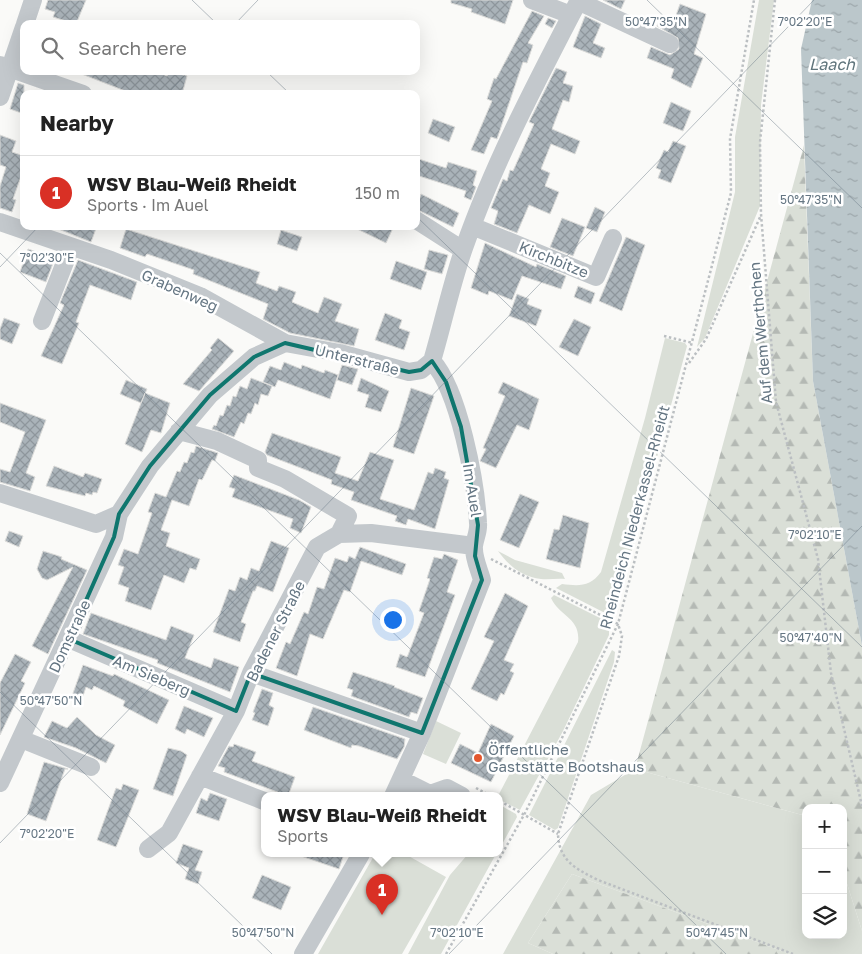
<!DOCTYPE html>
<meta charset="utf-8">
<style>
body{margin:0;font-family:"Golos Text",sans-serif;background:#f2f2f2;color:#222}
.controls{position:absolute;right:15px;bottom:15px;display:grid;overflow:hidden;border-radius:10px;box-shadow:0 5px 20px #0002}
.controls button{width:45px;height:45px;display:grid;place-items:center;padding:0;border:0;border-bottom:1px solid #e0e0e0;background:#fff;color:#222;font:25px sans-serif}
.you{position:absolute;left:392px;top:619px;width:18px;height:18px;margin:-12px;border:4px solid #fff;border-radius:50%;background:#1a73e8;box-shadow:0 0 0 8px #1a73e833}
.badge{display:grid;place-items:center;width:32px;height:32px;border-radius:50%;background:#d93025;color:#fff;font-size:16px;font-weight:700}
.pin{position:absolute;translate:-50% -41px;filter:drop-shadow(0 1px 2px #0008)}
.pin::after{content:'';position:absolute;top:26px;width:18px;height:15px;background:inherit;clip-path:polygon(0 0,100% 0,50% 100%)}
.popup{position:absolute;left:261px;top:792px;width:242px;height:65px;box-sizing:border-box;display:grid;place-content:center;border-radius:10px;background:#fff;filter:drop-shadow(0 1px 4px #0005);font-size:16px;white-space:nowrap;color:#767676}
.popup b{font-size:19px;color:#222}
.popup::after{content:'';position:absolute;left:50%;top:100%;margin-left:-10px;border:10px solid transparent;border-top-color:#fff}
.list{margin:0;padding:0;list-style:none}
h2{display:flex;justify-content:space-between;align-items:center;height:65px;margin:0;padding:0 20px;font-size:21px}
h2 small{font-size:16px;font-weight:400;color:#767676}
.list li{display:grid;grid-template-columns:32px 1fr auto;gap:15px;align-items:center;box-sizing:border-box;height:75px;padding:0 20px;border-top:1px solid #e0e0e0}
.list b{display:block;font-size:19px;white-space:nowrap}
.list p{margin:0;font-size:16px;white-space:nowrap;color:#767676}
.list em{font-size:16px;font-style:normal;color:#767676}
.icon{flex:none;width:28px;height:28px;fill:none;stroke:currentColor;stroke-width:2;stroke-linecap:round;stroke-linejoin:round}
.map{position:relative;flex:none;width:862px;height:954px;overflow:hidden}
.search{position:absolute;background:#fff;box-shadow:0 5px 20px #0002;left:20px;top:20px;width:400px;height:55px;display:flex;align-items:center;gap:12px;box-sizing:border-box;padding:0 18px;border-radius:10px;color:#767676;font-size:19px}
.panel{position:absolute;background:#fff;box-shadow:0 5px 20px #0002;left:20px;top:90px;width:400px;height:140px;border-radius:10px}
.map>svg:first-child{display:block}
.green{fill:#dadfd7}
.forest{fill:url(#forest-firs)}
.water{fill:url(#water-ripples)}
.building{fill:url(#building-cross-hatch);stroke:#dcdcda}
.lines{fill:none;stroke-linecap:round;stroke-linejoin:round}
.path{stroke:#bbbfc2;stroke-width:2.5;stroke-dasharray:2.5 2.5;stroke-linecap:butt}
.minor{stroke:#c3c8cc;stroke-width:18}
.marked{fill:none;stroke:#0f766e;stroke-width:4;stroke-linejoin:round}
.ticks{fill:none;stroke:#657683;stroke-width:1;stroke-opacity:0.45}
.poi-dot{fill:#e4572e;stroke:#fff;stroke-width:2}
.labels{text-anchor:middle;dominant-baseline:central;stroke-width:5;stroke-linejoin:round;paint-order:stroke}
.street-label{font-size:15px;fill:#657683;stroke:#fff}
.poi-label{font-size:15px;fill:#657683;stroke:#fff;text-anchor:start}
.water-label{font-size:16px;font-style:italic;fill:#60757c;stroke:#fff}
.ticks-label{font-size:12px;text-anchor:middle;fill:#657683;stroke:#fff;stroke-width:5;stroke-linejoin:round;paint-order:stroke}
</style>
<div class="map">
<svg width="862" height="954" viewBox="0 0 862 954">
<defs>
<pattern id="forest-firs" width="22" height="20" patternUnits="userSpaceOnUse" patternTransform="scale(1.25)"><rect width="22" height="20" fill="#dadfd7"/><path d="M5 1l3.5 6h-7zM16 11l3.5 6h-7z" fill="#b4b9b4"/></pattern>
<pattern id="water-ripples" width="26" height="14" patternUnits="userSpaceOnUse" patternTransform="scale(1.25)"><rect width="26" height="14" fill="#bbc7cb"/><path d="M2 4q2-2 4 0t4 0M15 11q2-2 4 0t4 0" fill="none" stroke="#9ca6aa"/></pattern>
<pattern id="building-cross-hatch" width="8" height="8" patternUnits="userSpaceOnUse" patternTransform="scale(1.25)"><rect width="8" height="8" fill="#aab3b9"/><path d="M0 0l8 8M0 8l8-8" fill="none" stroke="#8e969c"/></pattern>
</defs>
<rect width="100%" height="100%" fill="#fafaf8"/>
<path class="green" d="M759,0H774L761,105L760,206L705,338L697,347L735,192V137Z
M665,338L685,343L687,346L618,602L612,612L607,614L556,588L562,584C579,586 590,587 601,572L645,418Z
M498,551L515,560L562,573L565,579C557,578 549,580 541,579C522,577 508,565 498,551Z
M554,595L606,621L609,627V635L563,731L520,810L500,800L498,796L578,642C581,618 559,616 551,598Z
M612,650L615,652L614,662L558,828L555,830L529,815Z
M436,721L461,733L446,764L423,754Z
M635,769L806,816V935H843V871L862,931V954H790L572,874L528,943L553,954H503L591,795Z
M500,805L516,814L517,817L500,848Z
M375,854H405L446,877L402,954H318Z
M468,854H496L441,954H408L450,875Z"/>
<path class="forest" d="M804,145L813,381L862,646V931L843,871V808H806V816L635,769Z
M572,874L790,954H553L528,943Z"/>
<path class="water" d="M812,0H862V646L813,381L801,49Z"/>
<path class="building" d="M48,0H86L76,24L53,17L55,12L45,9Z
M451,0H513L505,24L471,12L472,9L451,3Z
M603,0H625L621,9Z
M680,4L706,14L694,54L703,58L691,88L671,78L674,69L647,58L651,47L670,55L679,49L678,38L657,26L660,19L673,24Z
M532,11L544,16L528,43L533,45L527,63L523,62L497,139L491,137L484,154L471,150L492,101L487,99L494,78L496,79Z
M585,16L601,24L593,43L605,48L601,58L573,47Z
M548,18L556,21L552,28L545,24Z
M556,68L567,72L563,83L573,86L569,102L563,100L552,129L580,141L575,154L551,144L541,169L550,173L545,186L559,192L550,214L529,205L517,233L494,224L498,211L491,208L503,179L507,181L510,170L513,171L534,124L529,122Z
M74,71H155L167,76L169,71L187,76L182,94H133Z
M18,83L24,85V114L10,109Z
M671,102L691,111L683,131L663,123Z
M433,119L455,127L449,142L428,133Z
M0,135L16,141L12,152L24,156V168L13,199L16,200L12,212L0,208V186L6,167L0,165Z
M673,141L686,146L671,183L658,178L661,170L656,168L664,150L668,152Z
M419,159L446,168L448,162L477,171L473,185L476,187L471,200L464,197L466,191L416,175Z
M421,194L459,213L453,227L416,209Z
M595,207L605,212L597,232L586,228Z
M562,218L585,227L573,256L550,247Z
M51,226H97L91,242Z
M351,226H394L386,243Z
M126,229L260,272L256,283L277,291L279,286L296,292L292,302L318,313L324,297L342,304L335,321L359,329L354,346L290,333L263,319L268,304L193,274L194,270L147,254L145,257L120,248Z
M281,230L302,237L297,251L277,244Z
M626,237L645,245L622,311L599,301Z
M485,243L536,267L537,264L566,276L561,289L522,276L512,300L489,291L488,295L471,288Z
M28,249L55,258L46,282L20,272Z
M429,250L448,255L442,274L424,269Z
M78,260L137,282L131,300L90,285L76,322L79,323L62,364L41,356L64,305L60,303Z
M396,261L427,272L421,290L390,279Z
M578,286L595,293L591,304L574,297Z
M517,294L529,299L527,304L542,310L536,326L509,316Z
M385,313L402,320L399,328L410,332L404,350L375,340Z
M4,318L20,324L12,344L0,339V329Z
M574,319L591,327L578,356L559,347Z
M218,338L234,351L199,391L183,384L212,350L210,348Z
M284,362L301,369L302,365L324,373L325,370L338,375L330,399L278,380L275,387L263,382L270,366L281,370Z
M342,365L358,369L352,385L337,380Z
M251,378L272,386L268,396L261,394L258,405L255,403L251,414L248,413L244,424L241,422L234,437L212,429L214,425L216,426L220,415L223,416L227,405L230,406L233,396L236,397L240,386L247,389Z
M361,378L389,391L381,412L365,407L369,395L357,391Z
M126,380L147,389L141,403L120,394Z
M503,382L539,399L529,430L517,425L496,468L480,461L486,449L483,448L505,396L498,393Z
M411,388L434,396L414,454L393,447Z
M145,393L170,403L161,433L151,430L142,452L125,444Z
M0,403L46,420L26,473L35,477L30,491L0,482V469L10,472L25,432L0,422Z
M272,433L341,457L335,473L358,481L370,452L394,460L380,499L414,510L428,472L433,474L435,468L446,472L444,478L449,480L435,529L408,519L406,525L395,521L397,516L351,500L354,492L331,484L332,480L267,455L265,452Z
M196,446L218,453L215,461L212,460L202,480L199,479L189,506L172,500L161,530L170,533L166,546L200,559L196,570L190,568L184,583L164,575L151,610L125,601L129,588L118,584L124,567L118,565L124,549L138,554L152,513L148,512L155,493L166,497L177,471L180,472L184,462L187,463L191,452L194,453Z
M54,466L83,477L85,473L102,479L97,493L93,492L92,495L86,493L85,496L46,486Z
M234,475L299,500L311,507L301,533L290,528L293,519L232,497L235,489L229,487Z
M520,494L539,502L519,548L500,540Z
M563,515L589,523L580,568L546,559L554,529L559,530Z
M9,531L23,536L19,547L5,541Z
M271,541L289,548L273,592L257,586L255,591H253L241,622L246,624L240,642L213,632L229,589L235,591L240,577L247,580L251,568L259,571Z
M360,547L406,564L402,575L361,561L350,592L344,590L323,639L310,634L297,676L276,668L286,642L290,644L304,612L308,614L317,587L324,589L335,558L347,562L349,556L355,559Z
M43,551L62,557L61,559L87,570L48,654L32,646L73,567L47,580L42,578L37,569Z
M444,554L458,560L447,592L455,595L425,677L396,667L400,654L407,657L408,655L424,613L419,611L430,579L427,578L434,557L442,559Z
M505,593L528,606L504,660L514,664L510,671L514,673L504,695L501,693L497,701L471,689L494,641L484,637Z
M91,613L166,640L171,626L194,635L185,658L211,668L214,658L239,667L230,692L157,663L158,660L83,634Z
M15,654L31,662L21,681L25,683L0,735V683Z
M83,665L113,676L114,674L169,700L157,724L123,706L125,701L94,686L92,690L86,687L82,699L72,696Z
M353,672L395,686L394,687L423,698L417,714L411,712L409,717L351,696L353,690L347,688Z
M262,689L273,693L269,705L274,708L268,726L252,720L255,713L253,712Z
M184,706L213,718L204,737L187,729L185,734L175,729Z
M313,707L405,739L404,747L397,759L359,746L352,745L351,748L304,730Z
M77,717L96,735L115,745L106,763L76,748L44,737L52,721L67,728Z
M491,724L514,736L491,782L451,763L460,744L478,753Z
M234,744L256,752L252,761L295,777L288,796L224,772L225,768L218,766L229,746L233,747Z
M168,748L181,751L187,755L173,796L153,789Z
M44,762L68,769H65L46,821L27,814Z
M123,784L139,790L116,847L97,840L116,788L121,790Z
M210,793L227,799L219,821L196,813L201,798L207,801Z
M183,844L203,851L195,870L202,872L198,884L185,879L189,868L176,863Z
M301,854H344L339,869L301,856Z
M262,875L291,887L281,910L252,898Z"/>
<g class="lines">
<path class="path" d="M775,0L760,142L761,214L776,402L818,559L831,673L862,806
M664,336L693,343
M689,363L706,339L761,215
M491,559L618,624L622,636L619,656L558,834C559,861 576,869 598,880L793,954
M476,788L491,796
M500,801L558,834
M446,954L525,813L618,624L731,193L730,139L754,0"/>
<path class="minor" d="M532,0L571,15
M578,1L670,44
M25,24L33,0
M0,65L83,94
M0,97L24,27
M416,220L463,250
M0,222L111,260L200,296L285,343
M472,226L596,277L613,238
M42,321L71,247
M179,431L217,441L258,460V468L285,479L348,516L339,534
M0,493L96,524L119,514L150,466L210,395L254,357L285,343L340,353L409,372L421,370L432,361C443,324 451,285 464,248C494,162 537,81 579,0
M69,639L236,711
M251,673L422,733
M21,739L91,767
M200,776L264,801
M402,780L430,794L447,788L462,796
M0,783L114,537L119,514
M393,796L422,733L482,580C479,569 473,557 474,546C475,538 479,531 478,523C476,483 459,390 432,361
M148,849L169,833L236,711L251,673L317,547L339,534L371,533L474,546
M303,954L361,854"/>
</g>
<path class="marked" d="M285,343L409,372L421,370L432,361L446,382L461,427L478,525L475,556L482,580L422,733L251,673L236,711L69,639L114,537L119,514L150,466L210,395L254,357Z"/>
<path class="ticks" d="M192,0L217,24M647,0L862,208M235,24L258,0M266,71L290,94M167,94L189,71M416,216L862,647M0,253L726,954M0,267L39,226M0,692L272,954M0,843L814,0M449,954L862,526"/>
<circle class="poi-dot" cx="478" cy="758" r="5"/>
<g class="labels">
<g class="street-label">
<text transform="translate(554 259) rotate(22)">Kirchbitze</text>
<text transform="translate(180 290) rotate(24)">Grabenweg</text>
<text transform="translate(760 333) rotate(-95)">Auf dem Werthchen</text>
<text transform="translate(357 359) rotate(14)">Unterstraße</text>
<text transform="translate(473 490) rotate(81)">Im Auel</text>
<text transform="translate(634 517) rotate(-75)">Rheindeich Niederkassel-Rheidt</text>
<text transform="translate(275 631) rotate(-63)">Badener Straße</text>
<text transform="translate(69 636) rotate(-65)">Domstraße</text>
<text transform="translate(152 675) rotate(23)">Am Sieberg</text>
</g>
<g class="poi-label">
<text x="488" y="749">Öffentliche<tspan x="488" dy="17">Gaststätte Bootshaus</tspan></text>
</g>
<g class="water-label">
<text x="832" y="64">Laach</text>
</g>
</g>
<g class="ticks-label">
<text x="656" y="26">50°47'35"N</text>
<text x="805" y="26">7°02'20"E</text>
<text x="811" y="204">50°47'35"N</text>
<text x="47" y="262">7°02'30"E</text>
<text x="815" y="539">7°02'10"E</text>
<text x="811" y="642">50°47'40"N</text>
<text x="51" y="705">50°47'50"N</text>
<text x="47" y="838">7°02'20"E</text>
<text x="457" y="937">7°02'10"E</text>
<text x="263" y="937">50°47'50"N</text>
<text x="717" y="937">50°47'45"N</text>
</g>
</svg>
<div class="controls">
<button>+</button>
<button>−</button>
<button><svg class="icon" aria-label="layers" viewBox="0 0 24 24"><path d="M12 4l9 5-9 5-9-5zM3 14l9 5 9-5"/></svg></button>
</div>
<div class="you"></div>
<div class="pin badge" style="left:382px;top:915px">1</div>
<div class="popup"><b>WSV Blau-Weiß Rheidt</b>Sports</div>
<div class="search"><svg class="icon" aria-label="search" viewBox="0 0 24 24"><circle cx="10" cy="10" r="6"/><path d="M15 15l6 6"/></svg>Search here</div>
<section class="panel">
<h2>Nearby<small></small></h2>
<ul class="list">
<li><span class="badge">1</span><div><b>WSV Blau-Weiß Rheidt</b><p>Sports · Im Auel</p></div><em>150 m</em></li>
</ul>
</section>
</div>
